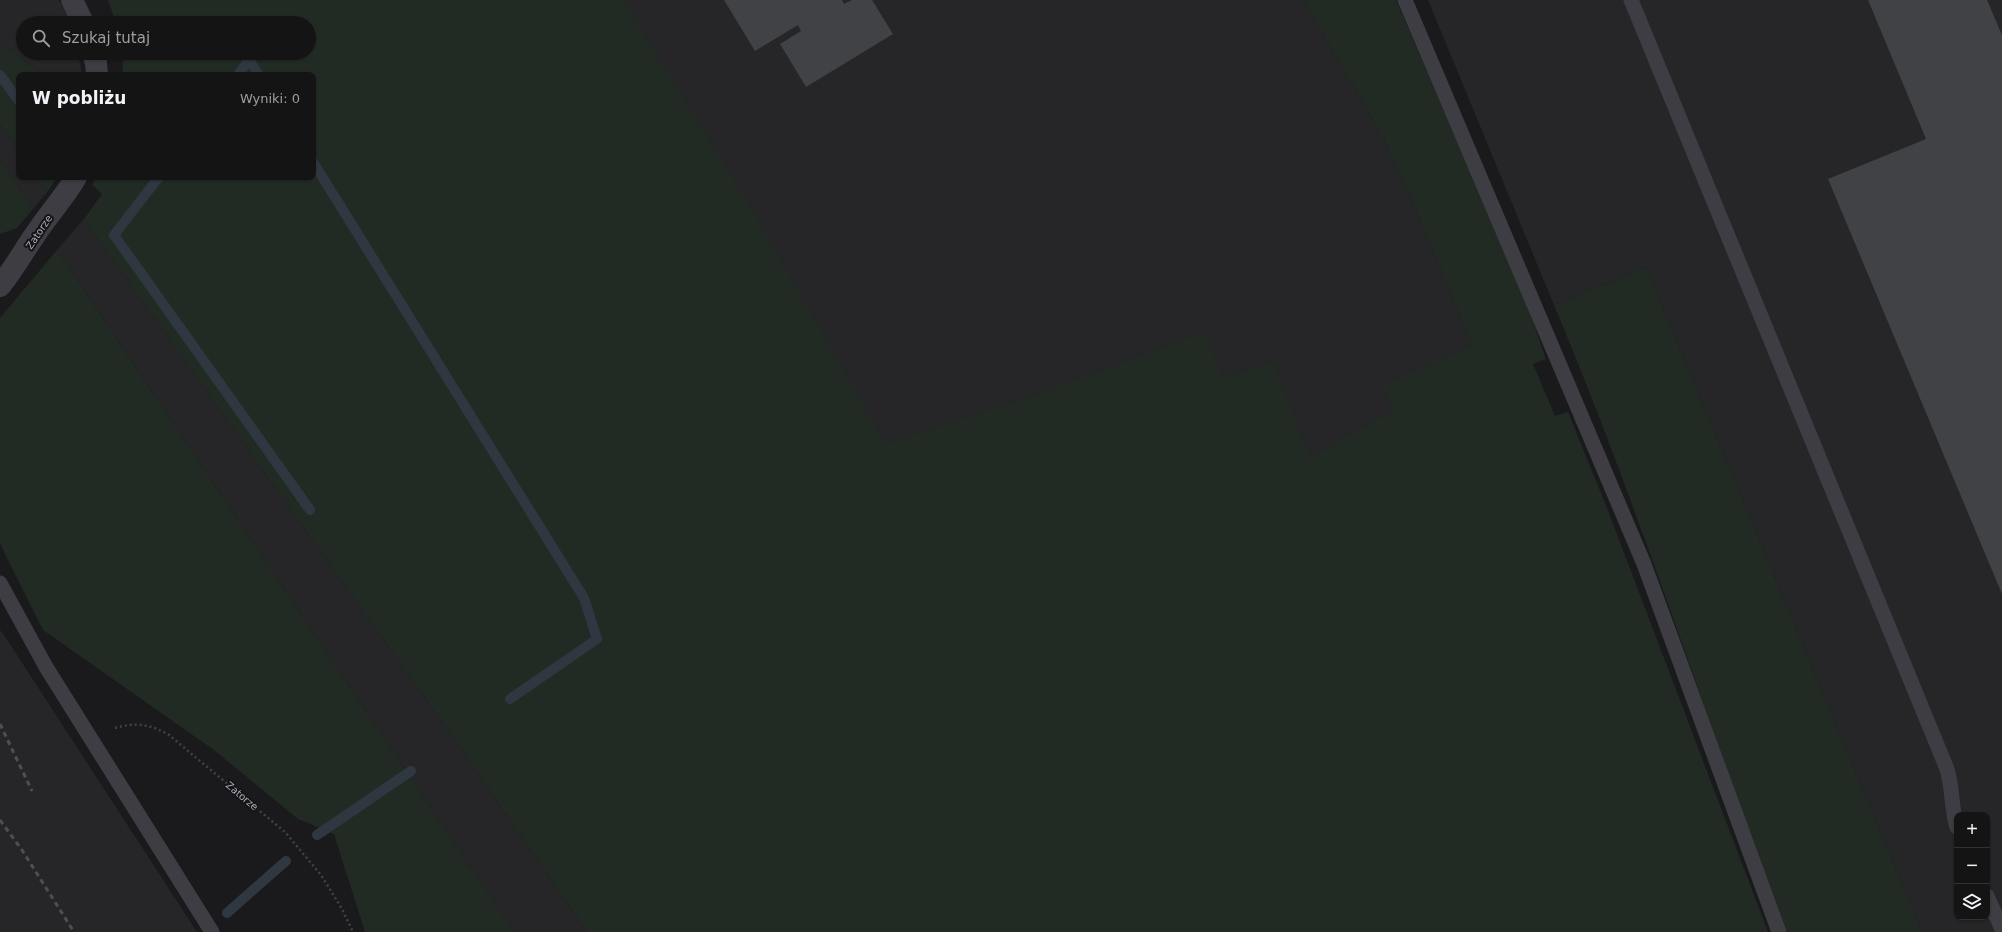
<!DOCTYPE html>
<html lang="pl">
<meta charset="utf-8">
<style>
body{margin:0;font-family:"DejaVu Sans",sans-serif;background:#212122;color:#f1f3f6}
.controls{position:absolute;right:12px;bottom:12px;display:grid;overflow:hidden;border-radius:8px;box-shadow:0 1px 3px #0004}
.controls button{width:36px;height:36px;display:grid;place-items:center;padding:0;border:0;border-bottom:1px solid #333334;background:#141415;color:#f1f3f6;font:20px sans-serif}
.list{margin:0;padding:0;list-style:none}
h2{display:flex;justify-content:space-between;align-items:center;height:52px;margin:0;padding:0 16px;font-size:17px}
h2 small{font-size:13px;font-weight:400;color:#9d9ea0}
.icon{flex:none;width:22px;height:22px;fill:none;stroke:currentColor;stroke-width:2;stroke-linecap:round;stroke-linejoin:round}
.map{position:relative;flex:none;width:2002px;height:932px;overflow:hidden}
.search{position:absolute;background:#141415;box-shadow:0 1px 3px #0004;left:16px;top:16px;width:300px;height:44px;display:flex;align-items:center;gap:10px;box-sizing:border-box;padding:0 14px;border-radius:22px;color:#9d9ea0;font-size:15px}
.panel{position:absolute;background:#141415;box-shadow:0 1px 3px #0004;left:16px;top:72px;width:300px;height:108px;border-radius:8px}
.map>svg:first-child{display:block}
.built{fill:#262629;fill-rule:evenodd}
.green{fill:#212b23}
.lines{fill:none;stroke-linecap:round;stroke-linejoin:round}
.stream{stroke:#2f3741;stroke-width:10}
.building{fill:#414246}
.path{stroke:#414248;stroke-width:2.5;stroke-dasharray:2 3;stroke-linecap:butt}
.lane{stroke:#3d3d43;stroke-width:15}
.street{stroke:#3d3d43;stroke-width:22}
.rail{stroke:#4e4f56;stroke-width:3;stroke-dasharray:5 4;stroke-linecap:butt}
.labels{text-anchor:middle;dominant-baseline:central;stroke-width:4;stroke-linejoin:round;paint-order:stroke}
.street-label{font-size:10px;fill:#acafbc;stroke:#151517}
</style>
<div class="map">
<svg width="2002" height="932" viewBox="0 0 2002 932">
<rect width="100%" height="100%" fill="#1a1a1c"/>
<path class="built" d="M0,0H59L71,23H23V53H78L82,75H44L0,43Z
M227,0H1303L1384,139L1431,246L1483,371L1310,458L1006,602L313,75L309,53V23Z
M1428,0H2002V932H1922L1646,267L1554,305ZM1957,815H1987V917H1957Z
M0,124L19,150V177H38L48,191L34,208L0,160Z
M84,219L448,730L587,932H514L57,250Z
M0,630L4,635L197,932H0Z"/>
<path class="green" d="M108,0H623L749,205L886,444L1028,398L1205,332L1222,378L1272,362L1310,458L1393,411L1383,386L1472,345L1431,246L1384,139L1303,0H1396L1525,299L1546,359L1533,364L1555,416L1568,412L1607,508L1768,932H587L448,730L84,219L102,194L92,185L95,177H313V75H122L124,53H309V23H116Z
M0,43L44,75H19V150L0,124Z
M0,160L34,208L17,228L0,234Z
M38,177H57L48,191Z
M57,250L514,932H365L334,834L298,819L214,750L43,630L3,550L0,542V318Z
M1646,267L1922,932H1787C1768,880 1747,827 1729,775C1672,617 1619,459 1554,305Z"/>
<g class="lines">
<path class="stream" d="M0,75L19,101
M238,75L249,60L259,75
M313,162L584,598L597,639L510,699
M159,177L114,235L310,510
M317,835L411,771
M227,913L286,861"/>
</g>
<path class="building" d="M724,0H842L844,4L852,0H872L893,34L806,87L780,44L801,31L798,25L755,51Z
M1868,0H1987L2002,35V594L1828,179L1926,139Z"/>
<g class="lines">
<path class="path" d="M115,728C136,722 150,724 169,735L285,832L321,875L342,909L353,932"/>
<path class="lane" d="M1405,0L1644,564L1779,932
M1631,0L1947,769C1953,789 1951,808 1957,827
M0,583L46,667L212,932
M1987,896L2002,929"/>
<path class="street" d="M72,0L83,23
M93,53L96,63L97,75
M0,286C14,269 24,250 37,232C49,213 65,197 76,177"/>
<path class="rail" d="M0,724L32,791
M0,820L22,850L74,932"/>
</g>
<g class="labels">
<g class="street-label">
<text transform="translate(39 232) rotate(-56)">Zatorze</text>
<text transform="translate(242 796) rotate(40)">Zatorze</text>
</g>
</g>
</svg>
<div class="controls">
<button>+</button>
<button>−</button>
<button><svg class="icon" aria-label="layers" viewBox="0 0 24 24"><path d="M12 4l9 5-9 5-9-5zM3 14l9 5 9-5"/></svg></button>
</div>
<div class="search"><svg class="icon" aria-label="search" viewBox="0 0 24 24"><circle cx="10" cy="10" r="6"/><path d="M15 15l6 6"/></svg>Szukaj tutaj</div>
<section class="panel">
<h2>W pobliżu<small>Wyniki: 0</small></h2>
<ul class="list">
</ul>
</section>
</div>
